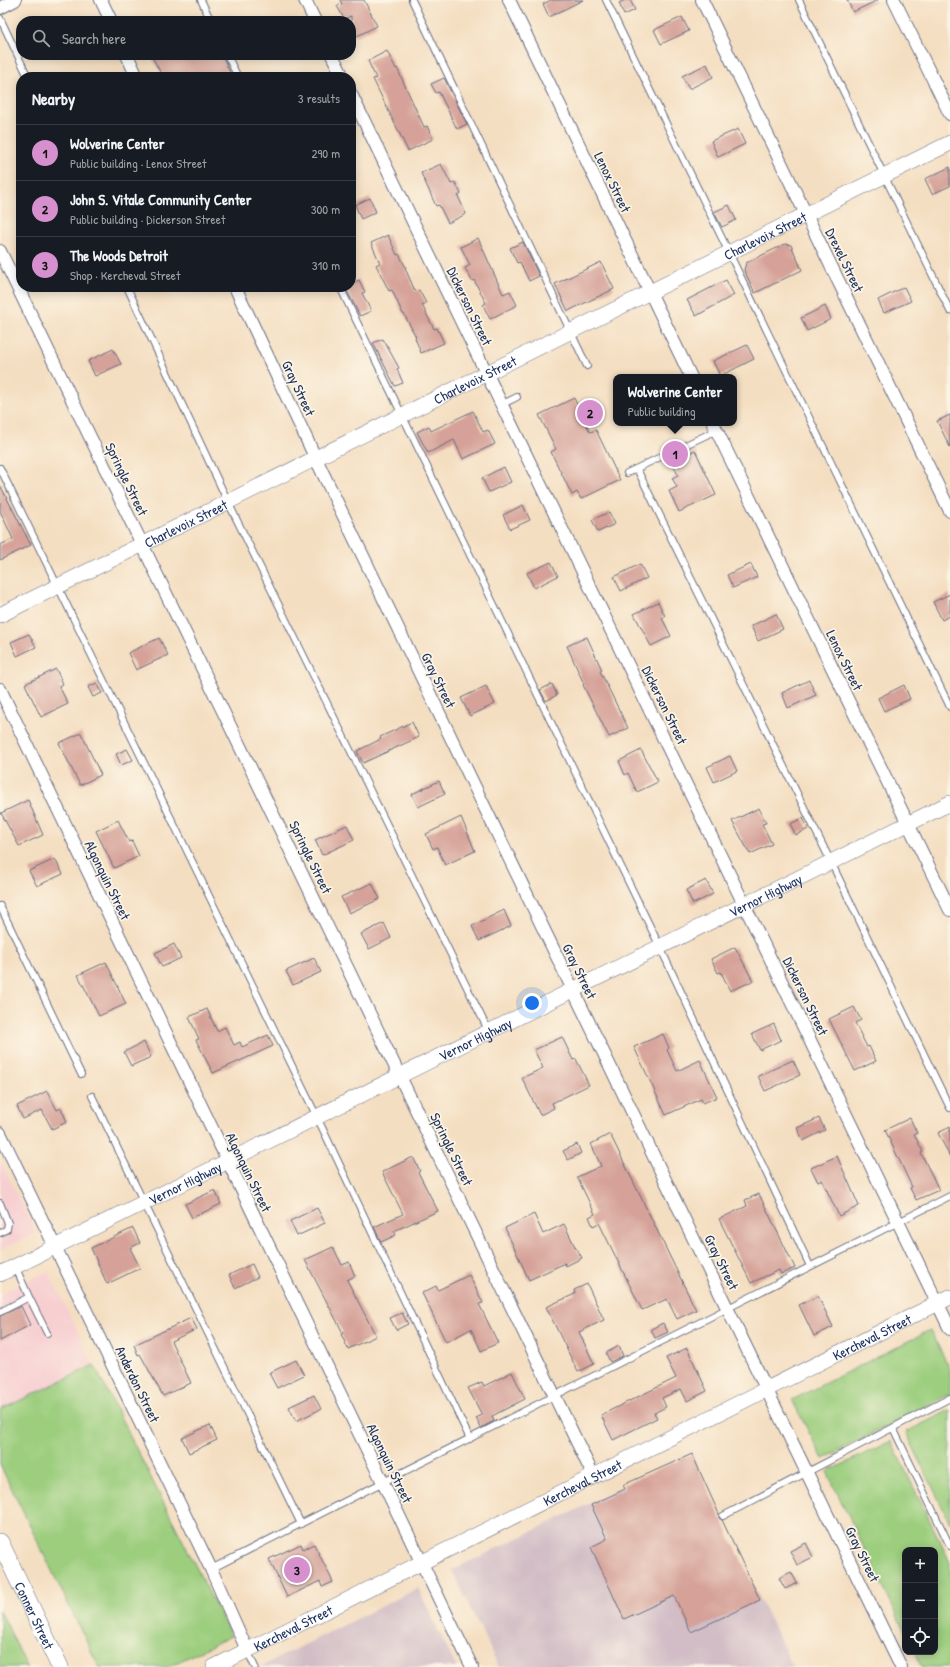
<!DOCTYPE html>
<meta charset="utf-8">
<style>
body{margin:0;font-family:"Patrick Hand",sans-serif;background:#20242c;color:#f1f3f6}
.controls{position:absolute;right:12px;bottom:12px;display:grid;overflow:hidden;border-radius:8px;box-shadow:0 2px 10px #0003}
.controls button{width:36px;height:36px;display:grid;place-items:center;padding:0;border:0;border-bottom:1px solid #363941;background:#171b24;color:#f1f3f6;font:20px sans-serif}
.you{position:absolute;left:532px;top:1003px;width:14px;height:14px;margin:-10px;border:3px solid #fff;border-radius:50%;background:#1a73e8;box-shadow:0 0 0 6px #1a73e833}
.badge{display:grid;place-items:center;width:26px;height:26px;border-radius:50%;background:#d690ce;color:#111;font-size:13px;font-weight:700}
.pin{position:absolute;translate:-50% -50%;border:2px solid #fff;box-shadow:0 1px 4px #0006}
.popup{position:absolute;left:613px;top:374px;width:124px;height:52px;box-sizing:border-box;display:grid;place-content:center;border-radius:8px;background:#171b24;filter:drop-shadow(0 1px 3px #0005);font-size:13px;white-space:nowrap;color:#9ea1a6}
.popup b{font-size:15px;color:#f1f3f6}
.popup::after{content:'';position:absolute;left:50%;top:100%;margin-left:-8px;border:8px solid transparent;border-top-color:#171b24}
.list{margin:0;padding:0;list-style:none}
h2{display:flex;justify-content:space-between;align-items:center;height:52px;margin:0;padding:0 16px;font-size:17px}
h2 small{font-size:13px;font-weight:400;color:#9ea1a6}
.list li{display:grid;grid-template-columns:26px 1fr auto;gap:12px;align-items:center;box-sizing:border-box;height:56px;padding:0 16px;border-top:1px solid #363941}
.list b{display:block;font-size:15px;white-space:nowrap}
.list p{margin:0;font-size:13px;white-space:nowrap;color:#9ea1a6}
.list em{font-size:13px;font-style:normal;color:#9ea1a6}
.icon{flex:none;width:22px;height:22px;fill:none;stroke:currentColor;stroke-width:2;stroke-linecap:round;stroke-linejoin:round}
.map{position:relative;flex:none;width:950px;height:1667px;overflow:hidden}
.search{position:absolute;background:#171b24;box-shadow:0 2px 10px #0003;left:16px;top:16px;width:340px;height:44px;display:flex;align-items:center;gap:10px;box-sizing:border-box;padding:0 14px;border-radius:16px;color:#9ea1a6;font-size:15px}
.panel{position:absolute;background:#171b24;box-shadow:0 2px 10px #0003;left:16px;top:72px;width:340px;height:220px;border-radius:16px}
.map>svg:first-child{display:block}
.built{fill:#f7cfd1}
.industrial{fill:#d2bdc6}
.green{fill:#9cce7e;stroke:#5c7e6e}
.building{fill:#d5a198}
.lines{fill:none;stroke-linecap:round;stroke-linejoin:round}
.service-casing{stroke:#676c81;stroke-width:8}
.minor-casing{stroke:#676c81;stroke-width:14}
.tertiary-casing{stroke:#676c81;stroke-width:16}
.secondary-casing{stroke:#676c81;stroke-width:18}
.service{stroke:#fff;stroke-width:6}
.minor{stroke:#fff;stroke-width:12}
.tertiary{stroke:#fff;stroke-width:15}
.secondary{stroke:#fff;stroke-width:17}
.labels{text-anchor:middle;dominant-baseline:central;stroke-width:3.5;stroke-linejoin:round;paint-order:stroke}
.street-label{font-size:14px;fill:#1b2f5e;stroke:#fcf5e5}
</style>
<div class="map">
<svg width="950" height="1667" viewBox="0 0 950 1667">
<rect width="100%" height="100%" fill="#fcf5e5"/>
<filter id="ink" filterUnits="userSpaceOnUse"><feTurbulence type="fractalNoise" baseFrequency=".025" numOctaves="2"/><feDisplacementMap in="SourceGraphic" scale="8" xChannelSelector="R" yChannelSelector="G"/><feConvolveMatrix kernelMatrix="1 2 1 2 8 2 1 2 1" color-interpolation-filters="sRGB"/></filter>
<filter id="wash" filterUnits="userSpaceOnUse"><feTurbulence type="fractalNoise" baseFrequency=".012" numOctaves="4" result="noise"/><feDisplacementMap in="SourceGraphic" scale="16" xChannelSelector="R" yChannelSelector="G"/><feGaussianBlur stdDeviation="0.9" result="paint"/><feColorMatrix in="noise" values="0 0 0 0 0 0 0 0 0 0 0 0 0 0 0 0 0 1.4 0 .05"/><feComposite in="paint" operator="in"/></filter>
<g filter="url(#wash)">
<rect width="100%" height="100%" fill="#f4dec1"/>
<path class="built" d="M0,1160L36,1233L0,1250Z
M48,1271L94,1365L0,1410V1294Z"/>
<path class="industrial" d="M690,1455L793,1667H499L452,1570Z
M418,1588L456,1667H260Z"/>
<path class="green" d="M930,1330L950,1369V1394L823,1459L792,1400Z
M94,1365L231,1636L168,1667H99L0,1465V1410Z
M950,1410V1523L906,1432Z
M891,1441L950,1562V1667H922L915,1652H935V1550H905V1632L827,1472Z
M0,1610L27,1667H0Z"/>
<g id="blocks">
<path class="building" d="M340,0H364L377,26L355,37L351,30V16L344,19L337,6L342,4Z
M551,0H583L549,17L543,4Z
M625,0H630L635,10L624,15L619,3Z
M847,0H878L853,12Z
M682,17L689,31L661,44L654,30Z
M387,51L396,69L397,68L424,127L427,126L433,139L408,151L373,79L376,78L368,61Z
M151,55H222L232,77H163Z
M707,64L713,77L689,89L682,76Z
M444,78L467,124L457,129L439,92L436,93L431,84Z
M738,129L745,144L718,157L711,141Z
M441,164L451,184L455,182L461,194L458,196L466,214L448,223L439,205L436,206L421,173Z
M950,167V186L932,194L925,179Z
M370,198L376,212L361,219L355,205Z
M729,205L736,220L722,227L714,212Z
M388,235L397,255L399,254L406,268H405L415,291L419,290L426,303L422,305L434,329L437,328L444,343L421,353L415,338L416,337L404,314H403L392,290L389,291L376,265L380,263L371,243Z
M478,238L503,294L510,291L517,305L490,319L483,305L486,303L474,280L472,281L465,268L470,265L461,247Z
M523,242L539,276L529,281L520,262L517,263L510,248Z
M785,244L791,245L802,270L755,293L744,270L746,263Z
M601,262L614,289L568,311L555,284Z
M359,280L365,292L362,293L371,311L360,316L345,287H351V284Z
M726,280L734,295L696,316L687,300Z
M904,287L911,301L884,313L878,300Z
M825,306L831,319L807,331L801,318Z
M383,339L399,368L397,369L403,383L395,386L373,343Z
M747,345L754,359L720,376L713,361Z
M113,349L121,364L95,376L88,361Z
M574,398L590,432L596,430L620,480L581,499L577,492L572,495L551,452L556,449L539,415Z
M473,411L483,432L488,430L495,444L463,459L454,440L428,453L417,432L429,426L431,431Z
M950,415V447L937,421Z
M695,450L716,495L679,512L669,491L677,487L672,478L678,475L672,462Z
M504,467L511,482L489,492L482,478Z
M0,485L31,545L0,560V545L13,539L0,511Z
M523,505L530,520L510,529L503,515Z
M609,512L615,524L598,532L592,520Z
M551,562L558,576L534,588L527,573Z
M640,564L647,578L621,591L614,577Z
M751,564L757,577L733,588L727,575Z
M950,594V616L942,620L933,602Z
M658,602L665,616L662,618L671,636L651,646L634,614Z
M776,614L783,629L758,641L751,626Z
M29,634L36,647L17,656L11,642Z
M587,637L602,670L600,671L628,728L609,737L583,685L584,684L567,646Z
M159,638L168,655L136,670L128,653Z
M56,669L63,684L59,686L68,704L41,717L25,684Z
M809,680L816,695L788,708L782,693Z
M97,683L102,693L93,697L88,687Z
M552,684L557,695L546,701L540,690Z
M904,685L910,699L884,711L878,698Z
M486,686L495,704L470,716L461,698Z
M412,722L419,737L363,763L357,751L381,739L380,737Z
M81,733L101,775L80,785L59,743Z
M127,749L133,760L121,765L116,754Z
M641,750L658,782L637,792L628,773L625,775L619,761Z
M730,756L737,771L714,782L707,767Z
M439,781L445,794L418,807L412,794Z
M28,800L43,835L19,846L1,813Z
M759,808L766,823L762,824L772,844L750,854L732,821Z
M461,817L475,851L445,865L437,847L433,849L426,834Z
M803,818L808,829L796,835L790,824Z
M118,820L129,842L132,841L139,856L114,868L96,831Z
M347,825L354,840L322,855L315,840Z
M55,859L63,874L37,886L29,871Z
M706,880L713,894L693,904L686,890Z
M372,883L380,899L349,913L341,897Z
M504,910L511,926L479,941L472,926Z
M384,923L391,938L369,949L361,934Z
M174,944L181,958L162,967L155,953Z
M735,947L753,981L730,991L721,972L718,973L711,959Z
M314,958L321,972L293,985L286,971Z
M106,962L126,1004L99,1016L78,975Z
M854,1007L861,1020L855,1023L867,1047L869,1046L876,1061L855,1071L829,1019Z
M207,1009L217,1031L225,1027L234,1045L240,1042L242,1047L268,1035L273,1046L213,1073L196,1040L199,1039L189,1017Z
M774,1024L781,1040L760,1050L752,1034Z
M663,1034L669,1048L667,1050L677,1071L700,1060L717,1097L703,1103L701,1099L666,1115L634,1047Z
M562,1037L573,1060L576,1059L589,1085L552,1103L554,1108L540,1115L522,1078L543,1068L534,1050Z
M144,1042L151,1057L131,1066L124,1052Z
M793,1060L800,1075L765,1091L758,1076Z
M47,1091L57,1110L61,1108L67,1122L52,1129L42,1110L23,1119L17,1106Z
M819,1118L825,1130L803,1141L797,1128Z
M910,1118L917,1133L914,1134L923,1152L921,1153L939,1190L916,1200L910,1188L912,1187L885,1130Z
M950,1127V1157L938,1133Z
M610,1134L696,1310L677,1319L667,1299L642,1310L599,1223L593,1226L589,1217L595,1214L577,1177L601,1166L591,1144Z
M577,1144L581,1153L568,1160L563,1151Z
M837,1156L859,1206L839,1216L822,1180L818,1182L811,1168Z
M413,1157L420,1171L418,1172L438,1211L394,1231L396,1235L381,1242L374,1227L403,1214L382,1172Z
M215,1190L221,1204L192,1218L185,1204Z
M759,1194L795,1268L781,1274L779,1270L751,1283L719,1219L747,1206L745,1200Z
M317,1208L325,1223L297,1236L290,1221Z
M534,1214L543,1234L564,1224L576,1249H577L582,1258L566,1266L565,1263L529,1280L505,1228Z
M133,1228L140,1243L130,1248L140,1268L107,1284L91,1248Z
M333,1247L342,1265L349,1262L355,1276L347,1280L376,1336L348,1349L341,1334L343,1333L305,1260Z
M252,1264L258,1277L235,1288L229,1275Z
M469,1275L483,1303L479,1304L498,1343L481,1351L471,1329L446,1342L422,1293L436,1286L438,1290Z
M587,1284L604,1320L579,1332L594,1364L578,1372L546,1307L575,1294L574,1290Z
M818,1296L833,1327L814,1336L799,1305Z
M21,1306L30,1325L0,1341V1316Z
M402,1313L408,1324L396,1330L390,1318Z
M191,1318L197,1329L171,1341L191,1383L163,1396L140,1354L138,1355L134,1345Z
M663,1323L668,1332L655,1338L651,1329Z
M619,1346L623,1356L610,1362L606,1353Z
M687,1348L707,1391L687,1401L681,1389L662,1398L666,1407L654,1413L657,1418L613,1440L601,1415L676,1378L666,1358Z
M296,1360L304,1375L277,1388L269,1373Z
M512,1372L525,1399L492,1416L494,1421L481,1428L476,1418L482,1415L468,1388L482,1382L484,1386Z
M314,1395L321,1409L296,1421L289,1407Z
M210,1425L217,1440L189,1453L182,1438Z
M692,1454L719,1514V1518L722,1520L760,1600L691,1632L674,1596L624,1619L591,1547L607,1539L591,1505L625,1489L623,1485Z
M806,1543L813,1557L797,1565L790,1551Z
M301,1544L303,1549L314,1544L333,1582L322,1587L320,1581L287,1597L269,1559Z
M791,1572L797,1583L785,1589L779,1578Z"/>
</g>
</g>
<g filter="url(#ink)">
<use href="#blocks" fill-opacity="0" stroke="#676c81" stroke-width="1"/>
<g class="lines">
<defs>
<path id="service" d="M201,0L211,21
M412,0L587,366
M606,0L950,707
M799,0L950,311
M0,18L28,77
M227,55L238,77
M127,287L228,502L489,1032
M340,287L660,947L810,1266
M501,405L517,397
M0,468L317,1117L470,1439
M637,469L831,862L950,1108
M627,473L717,430
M0,906L81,1074
M92,1096L301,1524
M0,1203L8,1223L7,1229L0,1233
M29,1297L47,1333
M0,1312L29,1297L15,1266
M893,1428L950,1546
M723,1516L950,1398
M211,1569L950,1196
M247,1650L255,1667"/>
<path id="minor" d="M101,0L111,21
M305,0L315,21
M509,0L691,377
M702,0L950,511
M894,0L950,114
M0,8L15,0
M127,55L137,77
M332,55L343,77
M351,94L950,1329
M0,251L594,1477
M235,287L316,459L901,1667
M713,423L950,910
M0,689L472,1667
M0,1133L211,1569L247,1650"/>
<g id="tertiary">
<path id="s1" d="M0,615L950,143"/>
<path id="s2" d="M0,1274L950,803"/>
<path id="s3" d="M214,1667L950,1297"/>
</g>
<g id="secondary">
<path id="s4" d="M0,1542L60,1667"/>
</g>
</defs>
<use href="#service" class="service-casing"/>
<use href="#minor" class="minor-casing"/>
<use href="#tertiary" class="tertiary-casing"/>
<use href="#secondary" class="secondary-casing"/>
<use href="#service" class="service"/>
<use href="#minor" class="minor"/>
<use href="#tertiary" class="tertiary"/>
<use href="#secondary" class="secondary"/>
</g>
</g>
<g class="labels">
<g class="street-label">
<text transform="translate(613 182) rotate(64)">Lenox Street</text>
<text stroke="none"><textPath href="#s1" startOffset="854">Charlevoix Street</textPath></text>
<text transform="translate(845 260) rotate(64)">Drexel Street</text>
<text transform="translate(470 306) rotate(64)">Dickerson Street</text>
<text stroke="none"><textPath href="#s1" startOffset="530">Charlevoix Street</textPath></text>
<text transform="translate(299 388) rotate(65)">Gray Street</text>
<text transform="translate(127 479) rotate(64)">Springle Street</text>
<text stroke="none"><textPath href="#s1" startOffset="207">Charlevoix Street</textPath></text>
<text transform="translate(845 660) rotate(64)">Lenox Street</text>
<text transform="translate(439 680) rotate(64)">Gray Street</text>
<text transform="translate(665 705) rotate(64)">Dickerson Street</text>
<text transform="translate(311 857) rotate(64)">Springle Street</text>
<text transform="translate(108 880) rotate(64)">Algonquin Street</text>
<text stroke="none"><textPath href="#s2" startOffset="854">Vernor Highway</textPath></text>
<text transform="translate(580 971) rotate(64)">Gray Street</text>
<text transform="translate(806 996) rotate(64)">Dickerson Street</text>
<text stroke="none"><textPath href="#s2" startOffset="530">Vernor Highway</textPath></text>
<text transform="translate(452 1149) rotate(64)">Springle Street</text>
<text transform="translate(249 1172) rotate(64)">Algonquin Street</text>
<text stroke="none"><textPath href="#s2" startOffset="206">Vernor Highway</textPath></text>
<text transform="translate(722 1262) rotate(64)">Gray Street</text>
<text stroke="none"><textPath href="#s3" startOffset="736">Kercheval Street</textPath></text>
<text transform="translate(138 1384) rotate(64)">Anderdon Street</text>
<text transform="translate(390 1463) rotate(64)">Algonquin Street</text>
<text stroke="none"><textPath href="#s3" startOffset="412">Kercheval Street</textPath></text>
<text transform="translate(863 1554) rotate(64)">Gray Street</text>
<text stroke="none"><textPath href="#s4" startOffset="81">Conner Street</textPath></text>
<text stroke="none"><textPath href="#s3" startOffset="88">Kercheval Street</textPath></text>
</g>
</g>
</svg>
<div class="controls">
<button>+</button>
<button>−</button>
<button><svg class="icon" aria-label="locate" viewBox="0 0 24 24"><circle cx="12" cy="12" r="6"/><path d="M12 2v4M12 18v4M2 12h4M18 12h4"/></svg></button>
</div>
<div class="you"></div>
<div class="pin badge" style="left:675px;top:454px">1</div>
<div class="popup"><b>Wolverine Center</b>Public building</div>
<div class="pin badge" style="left:590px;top:413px">2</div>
<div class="pin badge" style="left:297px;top:1570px">3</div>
<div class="search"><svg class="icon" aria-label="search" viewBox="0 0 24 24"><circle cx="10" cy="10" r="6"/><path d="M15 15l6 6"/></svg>Search here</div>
<section class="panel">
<h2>Nearby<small>3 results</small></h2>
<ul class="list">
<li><span class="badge">1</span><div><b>Wolverine Center</b><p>Public building · Lenox Street</p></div><em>290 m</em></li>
<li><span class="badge">2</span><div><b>John S. Vitale Community Center</b><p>Public building · Dickerson Street</p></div><em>300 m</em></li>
<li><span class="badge">3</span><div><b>The Woods Detroit</b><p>Shop · Kercheval Street</p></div><em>310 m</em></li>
</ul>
</section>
</div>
